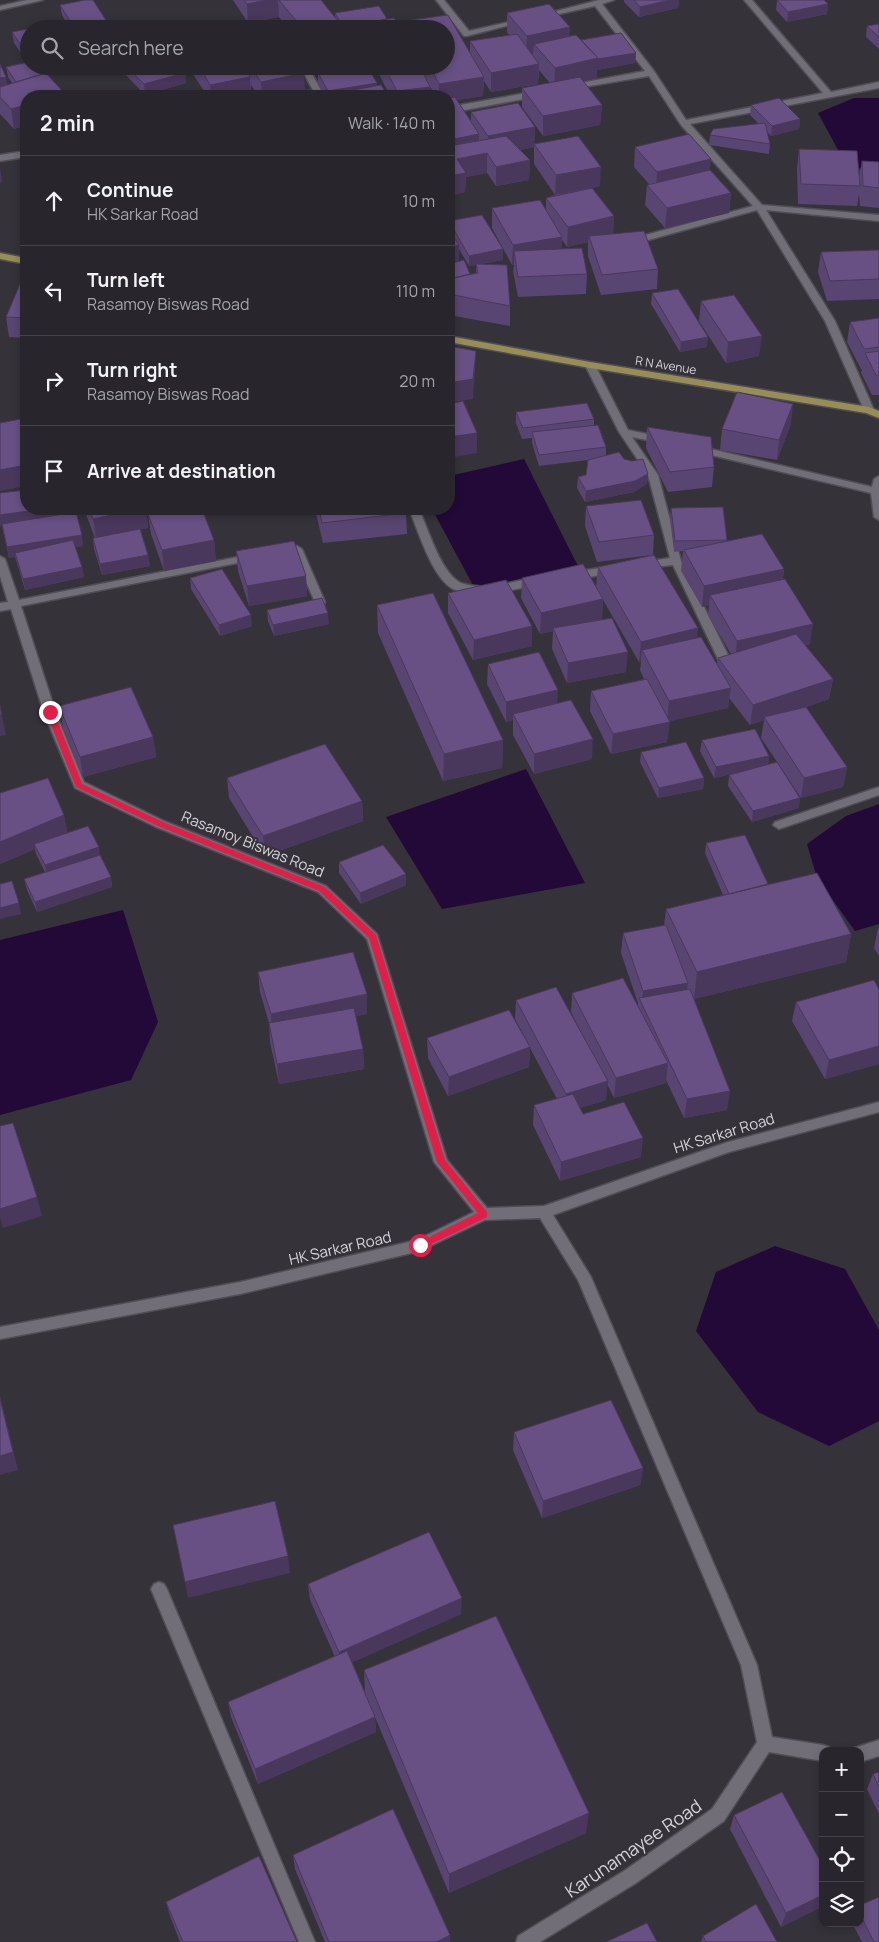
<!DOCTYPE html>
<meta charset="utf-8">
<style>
body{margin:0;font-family:Manrope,sans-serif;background:#343238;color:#f1f3f6}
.controls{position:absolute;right:15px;bottom:15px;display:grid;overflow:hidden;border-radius:10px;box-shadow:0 2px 8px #0003}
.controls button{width:45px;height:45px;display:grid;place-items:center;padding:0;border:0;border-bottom:1px solid #444348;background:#28262c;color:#f1f3f6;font:25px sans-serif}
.stop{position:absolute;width:15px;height:15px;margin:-11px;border:4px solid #e11d48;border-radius:50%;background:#fff}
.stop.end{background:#e11d48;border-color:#fff;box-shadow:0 1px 5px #0008}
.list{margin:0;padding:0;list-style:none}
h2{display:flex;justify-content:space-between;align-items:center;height:65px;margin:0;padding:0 20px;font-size:21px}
h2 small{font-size:16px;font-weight:400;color:#a5a5a9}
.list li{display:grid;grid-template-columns:32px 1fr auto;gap:15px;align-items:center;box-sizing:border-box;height:90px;padding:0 20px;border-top:1px solid #444348}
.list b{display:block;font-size:19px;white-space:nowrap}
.list p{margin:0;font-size:16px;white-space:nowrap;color:#a5a5a9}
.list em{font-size:16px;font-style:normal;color:#a5a5a9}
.icon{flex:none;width:28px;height:28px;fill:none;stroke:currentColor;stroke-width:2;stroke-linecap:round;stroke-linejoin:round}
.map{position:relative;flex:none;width:879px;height:1942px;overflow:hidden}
.search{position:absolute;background:#28262c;box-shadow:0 2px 8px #0003;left:20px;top:20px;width:435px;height:55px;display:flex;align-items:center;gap:12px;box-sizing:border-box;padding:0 18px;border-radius:28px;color:#a5a5a9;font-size:19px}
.panel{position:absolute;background:#28262c;box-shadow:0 2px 8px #0003;left:20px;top:90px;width:435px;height:425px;border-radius:20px}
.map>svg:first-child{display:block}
.water{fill:#220937}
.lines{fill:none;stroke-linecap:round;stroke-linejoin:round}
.minor-casing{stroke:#514d55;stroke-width:3}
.major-casing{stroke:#514d55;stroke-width:3}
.minor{fill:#726e77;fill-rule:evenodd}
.major{fill:#978d55;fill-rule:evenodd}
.wall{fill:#594572;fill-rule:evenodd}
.shaded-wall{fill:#49385c}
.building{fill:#685084;stroke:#49385c}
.route{fill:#e11d48}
.labels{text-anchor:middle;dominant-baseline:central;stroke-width:4;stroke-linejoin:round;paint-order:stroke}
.far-street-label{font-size:12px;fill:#d6d3d9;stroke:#35323a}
.street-label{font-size:15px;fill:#d6d3d9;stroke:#35323a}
.near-street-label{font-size:18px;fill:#d6d3d9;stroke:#35323a}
</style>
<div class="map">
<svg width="879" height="1942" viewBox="0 0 879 1942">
<rect width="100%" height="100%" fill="#35323a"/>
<path class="water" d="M854,98H879V174H873L844,161L818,113Z
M524,459L580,570L475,589L432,509H449V476Z
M526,769L585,883L442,909L386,817Z
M879,804V924L855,931L817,878L807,844L846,816Z
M123,910L158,1022L131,1080L0,1115V940Z
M775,1246L845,1269L879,1330V1421L829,1446L758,1412L696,1331L716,1272Z"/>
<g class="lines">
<defs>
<path id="minor" d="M27,0H43L0,10V6Z
M436,0H444L469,31L522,19L526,21L467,36H464Z
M599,0H614L602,4L654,71L686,120L823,93L744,0H752L831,92L879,82V88L690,124L762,205L879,215V221L766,210L835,321L874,410L873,412H865L864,410L825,321L757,210L630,245L625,242L627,240L753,206L681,125L649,76L566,90L565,88L569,85L645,71L595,6L541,18L537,16Z
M300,66H308L324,96H316Z
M537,91L541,94L540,96L449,113V107Z
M26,151V157L0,161V155Z
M590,362L595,365L628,430L666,438L667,440L662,443L632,437L658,475L681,561L731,661L729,664H721L719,661L673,565L644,568L639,565L644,562L670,558L648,475L619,432L585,365Z
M698,446L872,487L874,479L879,476V520L874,517L871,493L694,451V447Z
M409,509H419C428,528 442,578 464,584C486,591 515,581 537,577L542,581L537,585C512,589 478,601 453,589C432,578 418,530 409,509Z
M297,546L302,549L325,602L324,605H316L315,602L293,553L280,555L275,552L276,550Z
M253,554L258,557L257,559L21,606L56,713L84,782L164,821L326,886L377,934L447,1160L487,1208L544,1206L728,1142L879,1102V1112L729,1152L553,1215L591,1277L757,1665L772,1737L823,1745L829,1747L830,1751H823V1761L769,1752L724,1821L636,1883L540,1942H516L518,1936L624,1871L712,1809L757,1742L741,1665L578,1280L540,1218L485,1220L420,1251L240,1294L0,1339V1327L240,1282L417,1240L474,1212L434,1162L367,939L318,892L156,827L75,788L44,713L11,609L0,611V603L8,602L0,576V556L5,559L19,600Z
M614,566L618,568L619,570L618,572L572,580L567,576L572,572Z
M879,787V795L779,829L773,825L775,822Z
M159,1582L164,1584L167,1589L315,1942H299L151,1589L154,1584Z
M879,1740V1756L860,1762V1751H853L854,1748Z"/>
<path id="major" d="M0,253L26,258V264L0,259Z
M449,336L590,362L869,407L879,411V418L866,413L590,368L449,342Z"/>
</defs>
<use href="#minor" class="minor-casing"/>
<use href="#major" class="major-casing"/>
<use href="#minor" class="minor"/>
<use href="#major" class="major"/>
</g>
<path class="wall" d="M233,0H320L335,18V13L387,19L400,29H339L338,28V29H288L279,17L248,23Z
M624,0H679L678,8L639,17L624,2Z
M777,0L828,4L827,14L787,22L776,10Z
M549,4L570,27L569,36L576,35L581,40L621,33L636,53L635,63L597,70V78L583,81L602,105L600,125L543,136L522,107V88L550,83L539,70L538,84L491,92L484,81L483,96L457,100L471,121V112L518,103L535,127L534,147L520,150L530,160L529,180L496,186L487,173L466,177L465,192L449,196V96H436L430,87L431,96H390L377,70L376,66H446V29H404V21L448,15L470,53V41L509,35L507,32V13Z
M60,5L106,20L107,29H70L62,15Z
M879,24V49L866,37L867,26Z
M29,29V66L26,96V125L14,129L0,114V64L7,85L12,83L8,77L6,67L27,62L14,43L12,32Z
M124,66H178L185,73L186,83L145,95L125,74Z
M192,66H299L305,90L315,96H258L251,85V96H207L193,74Z
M318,73L377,86L388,96H325L318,84Z
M751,105L800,119L799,129L771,136L767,132L770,144L769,154L709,145L710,135L759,124L750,115Z
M534,144L600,186L592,188L614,216L613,234L658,269L657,289L601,295L588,256V242L567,247L562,240L561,249L587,274L586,294L518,297L513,271L514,265H512L492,228V208L546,209V198L555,195L534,164Z
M635,147L710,170L731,193L729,213L665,228L645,205L647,185L649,184L634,167Z
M799,149L859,176L862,161L879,162V208L860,206L859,194L857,206L798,204L797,169Z
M449,221L503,260L481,264L510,306V326L449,315ZM459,249L469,266L476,265V273L470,274L459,261Z
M879,250V299L827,301L818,272L821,252Z
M26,270V338L9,337L6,317Z
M652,293L707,347L680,352L651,304Z
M701,301L759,356L726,363L699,321Z
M879,318V395H872L861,373L862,369H861L847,342L850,322Z
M516,412L594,419V425L606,447V455L624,459L648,474L647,484L634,492L585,502L577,488L578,477L586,475L588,460L539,466L532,443V438L522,439L516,423Z
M791,424L777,460L720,450L722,429Z
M647,427L714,467L712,487L668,492L646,448Z
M586,506L654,535L653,555L697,638L717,664L718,658L731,654L708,615L709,605L702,607L681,571L683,551L674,552L670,519L671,508L723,507L727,541L784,569L783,579L810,644L805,645L833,679L829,699L806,707L847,767L843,787L801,798L761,738L764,720L750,725L729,698L728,708L669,721L667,742L611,754L590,711L591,691L644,679L640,670L641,662H639L603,600L602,619L626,672L567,683L552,649L553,631L540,634L521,598L522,578L596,587L598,567L652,555L597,562L585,526Z
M84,509H146L148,528L140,529L148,555L150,566L102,575L94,549L93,538H95Z
M315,509H405L406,513L407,534L323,543Z
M148,514L214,540L216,561L164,571L151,534Z
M77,515L83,546L75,547L82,567L84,577L25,590L17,563L15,557L9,558L2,526H0L78,515Z
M236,551L306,576L307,596L249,606L238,571Z
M190,578L252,626L220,636L191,589Z
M448,593L532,626V646L473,660L448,613Z
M377,605L503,740L502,768L443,781L378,633Z
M267,610L329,624L274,636L268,621Z
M488,664L558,703L592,759L534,774L513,735V720L506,722L487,684Z
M59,706L153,737L156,757L83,777L63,727Z
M702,740L769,756L768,765L799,808L752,822L728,786L729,775L741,772L714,778L700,751Z
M641,752L704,778L703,789L658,798L640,762Z
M227,778L362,801L363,821L265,856L229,798Z
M0,793L64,815L67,833L100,855L111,877L112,887L37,912L27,890L24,879L45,872L36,854L35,849L0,864Z
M706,843L768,884L851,934L846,962L694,999L727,1110L684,1118L666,1080V1083L614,1098L607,1084L606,1100L580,1108L583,1114L641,1157L560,1181L533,1125L534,1105L557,1099L530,1048L529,1067L448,1096L428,1058L427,1038L529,1045L515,1019L516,1000L584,1039L571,1012L572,993L638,1006V1003L621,953L623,933L664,926L666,909L723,895L705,853Z
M339,862L406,874V885L361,904L339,873Z
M878,928H879V956L874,948Z
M258,972L367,994V1014L355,1016L363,1049L364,1069L279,1084L270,1042L269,1023L260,992Z
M879,989V1064L825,1079L792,1021L796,1002Z
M514,1432L643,1468L640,1485L542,1518L513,1450Z
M308,1584L461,1614L352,1662L365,1692L364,1670L586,1833L449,1893L375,1717L376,1732L258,1784L231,1717L228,1702L335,1657L310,1600Z
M879,1772V1814L867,1789L873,1774Z
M734,1815L823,1866V1906L781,1927L730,1829Z
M293,1855L450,1935V1942H325L295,1869Z
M166,1902L297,1942H180L170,1916Z
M860,1905L879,1942H862L852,1923H860Z
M703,1936L777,1942H701Z"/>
<path class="shaded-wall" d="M267,0H278L279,17L248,23L247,4Z
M670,0H679L678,8L639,17L640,7Z
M828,4L827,14L787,22L788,12Z
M106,20L107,29H74V27Z
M338,21V29H303Z
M570,27L569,46L534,44L533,54L526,55L527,36Z
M636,53L635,63L597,70V78L554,88L555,68L598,58Z
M539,64L538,84L491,92V73Z
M185,73L186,83L145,95L144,84Z
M304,73L305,93L289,96H262L261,82Z
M6,77L9,96L0,97V78Z
M250,77L251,96H211L210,85Z
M484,77L483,96L449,102V96H439V84Z
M377,83V94H331V96H328V91Z
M430,87L431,96H397V91Z
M26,105V125L14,129L11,109Z
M602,105L600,125L543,136V116Z
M800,119L799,129L771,136L772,126Z
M535,127L534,147L489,156L487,154L488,136Z
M479,134V154L449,159V140Z
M487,153V173L466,177L465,192L449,196V176L457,159Z
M711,159L709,178L656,191L657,172Z
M530,160L529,180L496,186V167Z
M0,167L2,181L0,184Z
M601,167L600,186L555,195L556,175Z
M731,193L729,213L665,228L667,208Z
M614,216L613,236H589L588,242L567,247L568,227Z
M562,237L561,257L514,251V265H512L513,245Z
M459,245V265L449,268V248Z
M503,249V260L469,266V256Z
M762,336L759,356L726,363L728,342Z
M708,337L707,347L680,352L681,342Z
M476,351L475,371L473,399L449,403V383Z
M793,404L791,424L777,460L779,440Z
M477,433V453L449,458V437Z
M26,465V486L0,491V470Z
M648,474L647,484L634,492L585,502L586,491Z
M43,509H77L78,515L0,526V515Z
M139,509H146L148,528L96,539L93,519Z
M82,535L83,546L16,557L15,553V557L9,558L7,547Z
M214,540L216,561L164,571L162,550Z
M148,555L150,566L102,575L100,564Z
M82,567L84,577L25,590L23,579Z
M784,569L781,590L710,595L709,605L702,607L704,586Z
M306,576L307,596L249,606L247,586Z
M603,599L602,619L553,628V631L540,634L541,613Z
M328,613L329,624L274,636L273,625Z
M251,615L252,626L220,636L219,625Z
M813,624L810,644L735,661L737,641Z
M532,626V646L473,660L474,640Z
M698,628L696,649L642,650L641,662H639L641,642Z
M628,652L626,672L567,683L568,663Z
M833,679L829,699L766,720L764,717V720L750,725L753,705Z
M731,688L728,708L667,722L669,701Z
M558,690L557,710L513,714V720L506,722V702Z
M0,715H2L6,735L0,736Z
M670,722L667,742L611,754L613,734Z
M153,737L156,757L83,777L80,757Z
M593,739L592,759L534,774V754Z
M503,740L502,768L443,781L444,754Z
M769,756L768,766L714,778L716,767Z
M847,767L843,787L801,798L804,778Z
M704,778L703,789L658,798L659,788Z
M800,798L799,808L752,822L753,811Z
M362,801L363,821L265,856L263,836Z
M64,815L68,835L34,844L35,849L0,864V842Z
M99,847L100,858L47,876L45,865Z
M406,874V885L361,904L360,893Z
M111,877L112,887L37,912L35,902Z
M19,903L21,914L0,919V908Z
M851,934L846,962L694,999L697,972Z
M688,983L685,1003L642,1004L643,991Z
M367,994V1014L272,1034L271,1014Z
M879,1046V1064L825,1079L829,1060Z
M530,1047L529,1067L448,1096L449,1077Z
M363,1049L364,1069L279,1084L277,1064Z
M668,1063L666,1083L614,1098L616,1078Z
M608,1081L606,1100L564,1113L566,1094Z
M730,1091L727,1110L684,1118L687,1099Z
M643,1138L641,1157L560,1181L561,1162Z
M37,1197L42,1216L3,1228L0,1218V1209Z
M0,1396L18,1470L0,1475Z
M643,1468L640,1485L542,1518L543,1501Z
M288,1556L290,1573L188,1598L185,1582Z
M462,1598L461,1614L340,1668L339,1652Z
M375,1717L376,1732L258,1784L255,1769Z
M589,1813L586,1833L449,1893V1874Z
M823,1895V1906L781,1927L786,1913Z
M450,1935V1942H437Z"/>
<path class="building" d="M85,0H93L106,20L74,27L60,5Z
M244,0H267L247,4Z
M279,0H321L338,21L303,29Z
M634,0H670L640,7Z
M777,0H824L828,4L788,12Z
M549,4L570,27L527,36L507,13Z
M379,6L387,19L343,27L335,13Z
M448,15L484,77L439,84L430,66H446V29H408L404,21Z
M394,18L400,29H342L341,27Z
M879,24V37L867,26Z
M33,28L34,29H29V57L12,32Z
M621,33L636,53L598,59V58L581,40Z
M517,34L539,64L491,73L470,41Z
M576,35L598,58L555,68L534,44Z
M29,62V66H45L51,74L47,75L46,73L16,82L6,67Z
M0,64L6,77L0,78Z
M126,66H178L185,73L144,84Z
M199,66H243L250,77L210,85Z
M250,66H299L304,73L261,82Z
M361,66H367L377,83L328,91L318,73Z
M384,66H420L430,87L397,91Z
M46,73L65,94L56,96H26V105L11,109L0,97V87Z
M580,77L602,105L543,116L522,88Z
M381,85L388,96H332L331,94Z
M311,89L315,96H271Z
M455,97L479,134L449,140V98Z
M779,98L800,119L772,126L751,105Z
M518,103L535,127L488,136L471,112Z
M765,123L770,144L710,135L713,129Z
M689,134L711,159L657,172L635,147Z
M506,136L530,160L496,167L487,153L457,159L466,173L449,176V146Z
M578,136L601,167L556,175L534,144Z
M799,149L857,151L860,186L801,184Z
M862,161L879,162V188L863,186Z
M710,170L731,193L667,208L647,185Z
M592,188L614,216L568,227L546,198Z
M540,200L562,237L513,245L492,208Z
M482,215L503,249L469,256L449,221Z
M449,231L459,245L449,248Z
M644,231L658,269L602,275L589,236Z
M582,248L587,274L518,277L514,251Z
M879,250V279L830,281L821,252Z
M464,260L470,274L449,279V264Z
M476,264L507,265L510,306L449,294V279L478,273Z
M26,270V318L6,317Z
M678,289L708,337L681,342L652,293Z
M734,295L762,336L728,342L701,301Z
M879,318V347L864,349L850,322Z
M449,346L476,351L473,379L449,383Z
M879,351V375H876L865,353Z
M737,392L793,404L779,440L722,429Z
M463,401L477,433L449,437V404Z
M587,403L594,419L523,428L516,412Z
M26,418V465L0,470V423Z
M598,425L606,447L539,455L532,432Z
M647,427L711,437L714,467L670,472Z
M619,452L624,459L632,461L643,459L648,474L635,481L586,491L578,477L586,475L588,460Z
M26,490V509H43L0,515V493Z
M641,500L654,535L599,542L586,506Z
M723,507L727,540L675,541L671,508Z
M89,509H139L93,519Z
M176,509H202L214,540L162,550L148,514Z
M319,509H405L406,513L322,523Z
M76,512L82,535L7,547L2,524Z
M140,529L148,555L100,564L93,538Z
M762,534L784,569L704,586L684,550Z
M73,540L82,567L23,579L15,553Z
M294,541L306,576L247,586L236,551Z
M654,555L698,628L641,642L598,567Z
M583,564L603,599L541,613L522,578Z
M222,569L251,615L219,625L190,578Z
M785,579L813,624L737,641L710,595Z
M506,580L532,626L474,640L448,593Z
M433,593L503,740L444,754L377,605Z
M322,598L328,613L273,625L267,610Z
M612,618L628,652L568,663L553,628Z
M796,634L833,679L753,705L718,658Z
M701,637L731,688L669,701L642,650Z
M539,652L558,690L506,702L488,664Z
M647,679L670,722L613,734L591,691Z
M131,687L153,737L80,757L59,706Z
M571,700L593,739L534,754L513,714Z
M0,706L2,715H0Z
M806,707L847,767L804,778L764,717Z
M755,729L769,756L716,767L702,740Z
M686,742L704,778L659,788L641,752Z
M325,744L362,801L263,836L227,778Z
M777,762L800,798L753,811L729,775Z
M48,778L64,815L0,842V793Z
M88,826L99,847L45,865L34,844Z
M745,835L768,884L729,894L706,843Z
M383,845L406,874L360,893L339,862Z
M100,855L111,877L35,902L24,879Z
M817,873L851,934L697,972L666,909Z
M12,881L19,903L0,908V884Z
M666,925L688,983L643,991L623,933Z
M353,952L367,994L271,1014L258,972Z
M623,978L668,1063L616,1078L572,993Z
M874,980L879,989V1046L829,1060L796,1002Z
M556,987L608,1081L566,1094L516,1000Z
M690,989L730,1091L687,1099L639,998Z
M354,1008L363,1049L277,1064L269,1023Z
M509,1010L530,1047L449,1077L427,1038Z
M573,1094L583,1114L624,1102L643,1138L561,1162L534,1105Z
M13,1123L37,1197L0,1209V1126Z
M0,1399L13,1452L0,1456Z
M611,1400L643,1468L543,1501L514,1432Z
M275,1501L288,1556L185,1582L173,1525Z
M429,1532L462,1598L339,1652L308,1584Z
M496,1616L589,1813L449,1874L364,1670Z
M347,1651L375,1717L255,1769L228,1702Z
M879,1772V1787L873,1774Z
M782,1792L823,1866V1895L786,1913L734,1815Z
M393,1809L450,1935L437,1942H329L293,1855Z
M259,1856L297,1942H183L166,1902Z
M879,1897V1942H874L860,1914V1905Z
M756,1904L777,1942H706L703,1936Z
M647,1923L657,1942H606Z"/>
<path class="route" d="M50,710L54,712L82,784L163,822L325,887L376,935L445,1160L487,1212V1217L423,1248L420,1249L416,1245L417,1243L478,1213L437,1162L369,938L319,891L158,826L76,787L46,712Z"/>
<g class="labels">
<g class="far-street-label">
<text transform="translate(666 365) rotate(9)">R N Avenue</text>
</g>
<g class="street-label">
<text transform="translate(253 844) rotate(22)">Rasamoy Biswas Road</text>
<text transform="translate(724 1133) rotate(-17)">HK Sarkar Road</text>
<text transform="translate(340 1248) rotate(-13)">HK Sarkar Road</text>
</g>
<g class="near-street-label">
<text transform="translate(633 1848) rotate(-34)">Karunamayee Road</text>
</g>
</g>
</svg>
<div class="controls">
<button>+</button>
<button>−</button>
<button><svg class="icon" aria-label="locate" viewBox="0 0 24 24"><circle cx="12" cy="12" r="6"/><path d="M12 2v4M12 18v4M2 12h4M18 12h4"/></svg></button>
<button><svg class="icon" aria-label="layers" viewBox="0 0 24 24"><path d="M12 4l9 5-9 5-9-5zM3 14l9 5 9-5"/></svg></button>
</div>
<div class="stop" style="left:420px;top:1245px"></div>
<div class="stop end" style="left:50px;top:712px"></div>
<div class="search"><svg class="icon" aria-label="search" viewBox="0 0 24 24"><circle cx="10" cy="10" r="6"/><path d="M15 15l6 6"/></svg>Search here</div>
<section class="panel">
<h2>2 min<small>Walk · 140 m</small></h2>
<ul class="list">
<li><svg class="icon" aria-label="ahead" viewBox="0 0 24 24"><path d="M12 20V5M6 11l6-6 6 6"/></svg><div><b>Continue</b><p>HK Sarkar Road</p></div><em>10 m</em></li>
<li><svg class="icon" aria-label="left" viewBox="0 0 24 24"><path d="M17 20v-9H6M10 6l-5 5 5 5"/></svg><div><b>Turn left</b><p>Rasamoy Biswas Road</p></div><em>110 m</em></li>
<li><svg class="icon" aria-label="right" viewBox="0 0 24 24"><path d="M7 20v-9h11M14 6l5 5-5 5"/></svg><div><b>Turn right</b><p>Rasamoy Biswas Road</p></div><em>20 m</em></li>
<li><svg class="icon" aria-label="arrive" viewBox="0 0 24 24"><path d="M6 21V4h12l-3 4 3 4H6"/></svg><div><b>Arrive at destination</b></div></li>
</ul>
</section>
</div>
